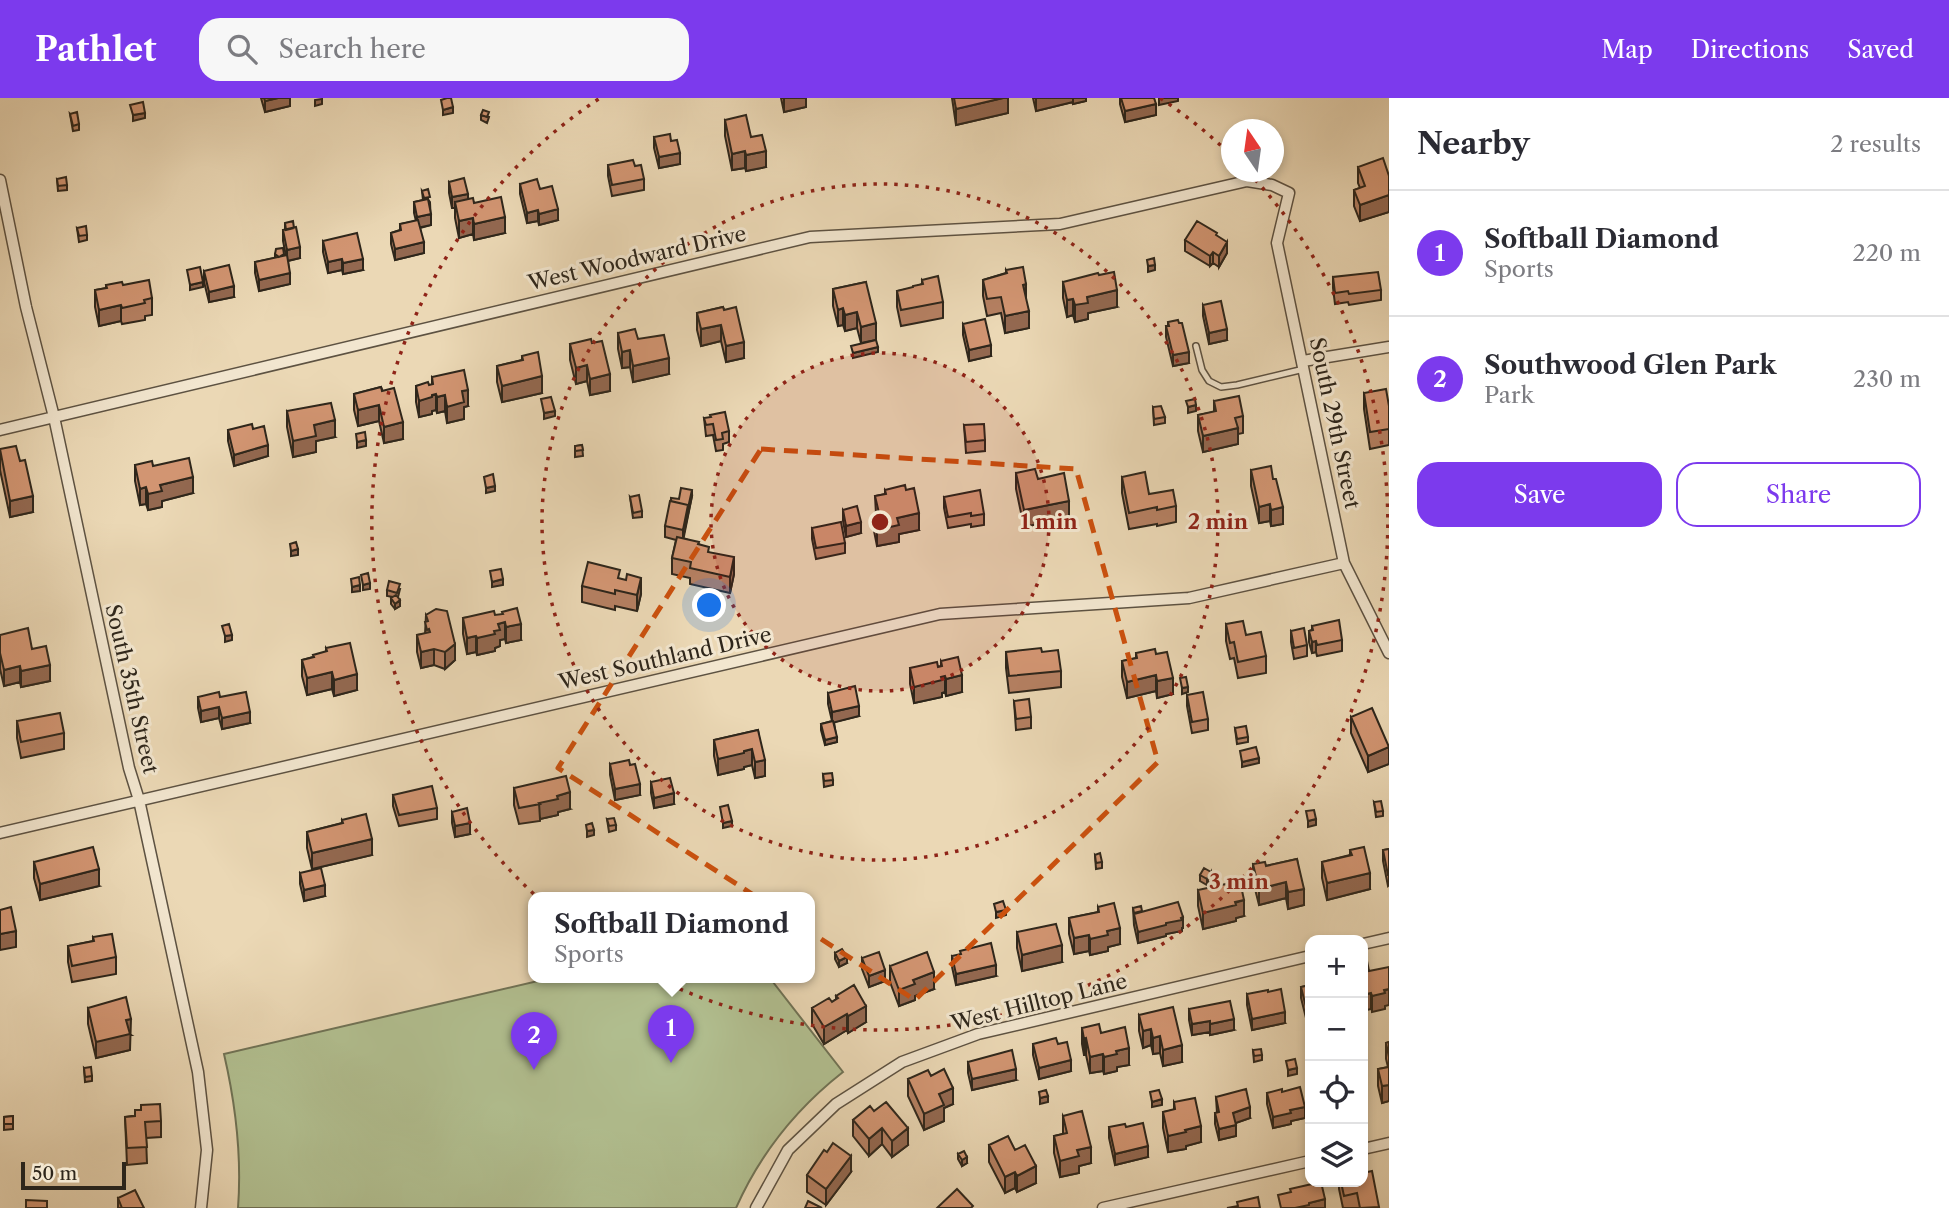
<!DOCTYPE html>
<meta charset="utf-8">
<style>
body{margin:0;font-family:"Libre Caslon Text",serif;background:#f7f7f7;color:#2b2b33}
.controls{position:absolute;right:21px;bottom:21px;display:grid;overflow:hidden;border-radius:14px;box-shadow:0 4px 10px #0003}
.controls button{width:63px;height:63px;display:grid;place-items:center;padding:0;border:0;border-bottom:2px solid #e1e1e2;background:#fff;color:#2b2b33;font:35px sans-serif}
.compass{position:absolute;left:1221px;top:21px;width:63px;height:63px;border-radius:50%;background:#fff;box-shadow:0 4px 10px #0003;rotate:347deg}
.scale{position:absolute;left:21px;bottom:18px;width:105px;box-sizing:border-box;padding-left:7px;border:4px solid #2e261b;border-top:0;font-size:19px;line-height:24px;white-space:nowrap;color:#2e261b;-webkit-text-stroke:5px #f2e6cf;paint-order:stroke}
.you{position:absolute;left:710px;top:508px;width:24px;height:24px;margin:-18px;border:5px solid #fff;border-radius:50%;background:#1a73e8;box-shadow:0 0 0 10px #1a73e833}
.badge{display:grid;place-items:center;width:46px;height:46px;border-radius:50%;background:#7c3aed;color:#fff;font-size:23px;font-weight:700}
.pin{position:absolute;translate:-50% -58px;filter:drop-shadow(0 2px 4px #0008)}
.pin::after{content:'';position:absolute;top:37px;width:24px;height:21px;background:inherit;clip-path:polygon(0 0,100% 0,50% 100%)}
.popup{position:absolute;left:528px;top:794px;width:287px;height:91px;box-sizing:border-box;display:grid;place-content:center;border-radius:14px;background:#fff;filter:drop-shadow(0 2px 5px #0005);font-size:23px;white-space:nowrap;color:#7c7c81}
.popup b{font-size:26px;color:#2b2b33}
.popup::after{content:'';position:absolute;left:50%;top:100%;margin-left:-14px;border:14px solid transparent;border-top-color:#fff}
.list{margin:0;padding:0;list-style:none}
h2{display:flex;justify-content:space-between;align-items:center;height:91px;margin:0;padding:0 28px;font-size:30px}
h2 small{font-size:23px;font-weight:400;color:#7c7c81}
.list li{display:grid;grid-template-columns:46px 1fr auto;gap:21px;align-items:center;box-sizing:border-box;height:126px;padding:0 28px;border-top:2px solid #e1e1e2}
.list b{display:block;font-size:26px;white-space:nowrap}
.list p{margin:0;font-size:23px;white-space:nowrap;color:#7c7c81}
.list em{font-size:23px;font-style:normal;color:#7c7c81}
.actions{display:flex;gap:14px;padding:21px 28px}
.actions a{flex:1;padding:16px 0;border:2px solid #7c3aed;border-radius:21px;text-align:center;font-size:24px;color:#7c3aed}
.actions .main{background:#7c3aed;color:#fff}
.icon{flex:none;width:38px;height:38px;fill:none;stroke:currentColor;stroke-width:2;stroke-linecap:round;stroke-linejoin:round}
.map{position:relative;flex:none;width:1389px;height:1110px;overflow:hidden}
header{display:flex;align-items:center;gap:42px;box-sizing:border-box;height:98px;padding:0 35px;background:#7c3aed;color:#fff}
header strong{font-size:33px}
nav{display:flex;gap:38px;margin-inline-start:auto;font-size:24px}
.search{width:490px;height:63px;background:#f7f7f7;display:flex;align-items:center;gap:18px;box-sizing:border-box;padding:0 24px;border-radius:21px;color:#7c7c81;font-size:26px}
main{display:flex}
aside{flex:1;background:#fff}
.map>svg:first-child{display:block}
.green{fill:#b2c091;stroke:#707356;stroke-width:2}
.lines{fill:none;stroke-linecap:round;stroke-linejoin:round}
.lane-casing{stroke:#5d5242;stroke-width:8}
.street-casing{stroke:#5d5242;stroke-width:13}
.lane{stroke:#f2e6cf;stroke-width:5}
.street{stroke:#f2e6cf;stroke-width:10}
.wall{fill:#b58062;stroke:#2e261b;stroke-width:2}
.shaded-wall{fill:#936850;stroke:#2e261b;stroke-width:2}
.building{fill:#d29572;stroke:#2e261b;stroke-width:2}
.marked{fill:none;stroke:#cc510e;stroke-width:5;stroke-dasharray:14 9;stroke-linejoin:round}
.ring{fill:none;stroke:#8f2418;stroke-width:3.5;stroke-dasharray:3.5 7}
.labels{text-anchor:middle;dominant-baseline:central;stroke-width:6;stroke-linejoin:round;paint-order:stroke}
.street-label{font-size:21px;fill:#2e261b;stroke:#f2e6cf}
.centre{fill:#8f2418;stroke:#f2e6cf;stroke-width:3.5}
.ring-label{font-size:21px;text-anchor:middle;font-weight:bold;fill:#8f2418;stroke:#f2e6cf;stroke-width:6;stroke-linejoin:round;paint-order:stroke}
</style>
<header>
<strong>Pathlet</strong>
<div class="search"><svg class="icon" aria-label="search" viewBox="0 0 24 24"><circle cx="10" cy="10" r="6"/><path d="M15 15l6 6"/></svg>Search here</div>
<nav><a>Map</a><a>Directions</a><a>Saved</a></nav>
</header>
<main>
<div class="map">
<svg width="1389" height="1110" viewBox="0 0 1389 1110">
<rect width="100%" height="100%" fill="#ebd8b5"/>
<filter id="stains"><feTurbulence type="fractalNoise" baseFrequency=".00286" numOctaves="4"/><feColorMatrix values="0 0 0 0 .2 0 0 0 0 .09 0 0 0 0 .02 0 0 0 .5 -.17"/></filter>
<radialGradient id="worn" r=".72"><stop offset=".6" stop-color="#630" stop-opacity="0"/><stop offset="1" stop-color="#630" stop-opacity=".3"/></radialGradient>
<path class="green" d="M555,879H769L843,974C797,1010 760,1056 736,1110H238C242,1057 236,1008 224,956Z"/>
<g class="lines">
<defs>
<path id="lane" d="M1196,248L1202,272L1209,283L1221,289L1237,287L1304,271"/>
<path id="street" d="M0,82L26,209L54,319L129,670L139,702L198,974L207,1052L201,1110
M1303,263L1389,249
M0,332L810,139L1060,126L1247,83L1272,87L1289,95L1277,145L1344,465L1389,555
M0,735L940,516L1189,500L1344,465
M1363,846L1389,840
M1363,1051L1389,1045
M756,1110L788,1052L836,1006L902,964L978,936L1310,858
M1103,1110L1310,1063"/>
</defs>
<use href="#lane" class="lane-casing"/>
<use href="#street" class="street-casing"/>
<use href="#lane" class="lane"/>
<use href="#street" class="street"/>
</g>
<path class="wall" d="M261,0H290V8L265,14Z
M781,0H806V9L784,14Z
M952,0H1008V15L956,27Z
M1033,0H1086V3L1073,6V4L1036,13Z
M1120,0H1154L1156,17L1125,24L1120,6Z
M70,16L79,26V32L73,33Z
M481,17L489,19L487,25L481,22Z
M725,22L751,39L766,69L746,73L745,70L732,72L725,38Z
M654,39L671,43L680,66L659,70L654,50Z
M608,67L635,68L644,81V92L612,98L608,78Z
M1358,69L1389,78V114L1360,123L1354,108V92L1360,90L1358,85Z
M57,81L67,87V92L58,93Z
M449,84L474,105L505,135L474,142L473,136L459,140L455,120V110H452L449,95Z
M520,86L540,91L558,122L539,127L538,123L527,125L520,96Z
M422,93L430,104L431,127L420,130L424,155L395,162L391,146V135L400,132V126L416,123L414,115V104L423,102Z
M285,125L300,160L288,163L290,186L259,193L255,175V164L275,160V156L286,158L283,143V132H285Z
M77,130L87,137V142L79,144Z
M1217,138L1227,155L1219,169L1213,165L1210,168L1185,153V142Z
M323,143L363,172L343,176L342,172L328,175L323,154Z
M1006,172L1026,203L1029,230L1005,235L1001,215L987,218L983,198V182L1006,175Z
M204,173L234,199L209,204L204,184Z
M1333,179L1381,192V202L1349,207L1348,204L1335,206L1333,190Z
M922,182L943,204V220L901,228L897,209V193L913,190L922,186Z
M866,184L861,245L857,230L845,233L843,227L838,228L833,208V191Z
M1063,184L1117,209L1088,215V221L1075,224L1073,217L1067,219L1063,200Z
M106,187H123L152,200V217L145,218V222L122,226L121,223L99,228L95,209V192L106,190Z
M1203,207L1227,242L1209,246L1203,218Z
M723,209L744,260L726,264L721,243L701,248L697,232V215Z
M1168,224L1189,265L1173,268L1166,239V228H1168Z
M963,226L991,258L969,263L963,237Z
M618,235L638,241L669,276L633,284L630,269L622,270L618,251Z
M592,245L610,293L590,297L587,283L576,286L570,262V246Z
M522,258L542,295L502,304L497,284V268L522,262Z
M432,279L468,308L464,309V321L447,325L445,313L437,315L436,312L432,313V316L419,319L416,304V288L432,287Z
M381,289L403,341L384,345L379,323L358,328L354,312V296Z
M1364,295L1389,308V347L1370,351L1364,311Z
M1214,303L1243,318V335L1238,336V346L1203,354L1198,333V317L1214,314Z
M1153,309L1165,319V325L1154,327Z
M287,313L335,339L316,343V354L293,359L287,329Z
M704,320L729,333V344L723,346V352L716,353L713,337L706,338Z
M964,327L985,342V353L966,355Z
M253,331L268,358L234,368L228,343V332Z
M582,347L583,358L575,359V348Z
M0,351L33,414L10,419L0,372Z
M135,367L153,368L193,395L162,403V409L148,412L146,406L140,407L135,383Z
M1251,372L1273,381L1283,426L1271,428L1270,423L1259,425L1251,388Z
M1016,375L1038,381L1069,419L1024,429L1016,391Z
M1122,379L1149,396L1176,408V424L1157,428V426L1129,431L1122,395Z
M885,392L919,432L899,436V444L877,448L874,433V416H876L875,398L885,396Z
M692,398L683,440L699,446L734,476L730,495L690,486V480L672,476V460L676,442L665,439V428L679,401Z
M630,399L642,413V419L633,420Z
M944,399L984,416V427L971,429V426L948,430L944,410Z
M843,412L861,435L846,439L843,423Z
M812,430L845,445V455L816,461L812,441Z
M620,481L641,496L637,513L615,508V512L582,504V488Z
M400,491L398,499L400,508L395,511L391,506V500L393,499L387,498V492Z
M426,517L455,562L445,571L434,567L421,570L417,554V537L425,536Z
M495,517L521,542L506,545L505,541L500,542V548L495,550V553L477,557L476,554L467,556L463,536V520Z
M1226,526L1246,537L1266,558V575L1238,580L1234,560L1230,561L1226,543Z
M1312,528L1342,542V553L1317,558L1316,554L1312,555L1309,544V533L1312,532Z
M1291,533L1307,547V558L1294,561L1291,544Z
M0,537L32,551L50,583L21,589L20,584L4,588L0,571Z
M326,550L357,592L334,598L332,591L307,597L302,578V562L313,559L326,554Z
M1006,554H1042L1061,573V589L1009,595L1006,570Z
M1136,555L1156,556L1173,596L1157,600L1156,593L1127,600L1122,579V563L1136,560Z
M941,563L962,594L946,598L945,594L942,595V599L914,605L910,586V570L938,569L941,568Z
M828,595L859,618L834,624L837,644L825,647L821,632V626L832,623L828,606Z
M1187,597L1208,621V632L1192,635L1187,608Z
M198,599H220L250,625L222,631L219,620L201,624L198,610Z
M1014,603L1031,619V630L1016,632Z
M1351,619L1389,666L1368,674L1351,635Z
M17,623L64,635V651L21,660L17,640Z
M1235,630L1248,639V644L1237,646Z
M758,632L765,678L755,680L752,667L744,669V671L718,677L714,658V642Z
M610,666L640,697L615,702L610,677Z
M823,676L833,682V687L824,689Z
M651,684L674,706L654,710L651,695Z
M514,690L570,711L558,714V717L540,721V723L519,726L514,707Z
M393,697L437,710V721L399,728L393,708Z
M1374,704L1383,713V718L1376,719Z
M452,714L470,736L455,739L452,725Z
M607,721L616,727V732L609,734Z
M342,722L372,757L312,771L307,750V734L342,725Z
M1389,751V787L1388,788L1383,763V752Z
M1350,752L1370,791L1327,802L1322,780V764L1350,757Z
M1095,757L1102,764V770L1096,771Z
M1297,761L1304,807L1288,811L1286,800L1259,807L1253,783V766L1266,768Z
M34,764L99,788L40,802L34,780Z
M300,775L325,798L304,803L300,786Z
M1200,777L1211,779L1207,787L1200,783Z
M1198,792L1244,818L1236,820V823L1203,831L1198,808Z
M1098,809L1120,846L1108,849V853L1090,857L1089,853L1074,856L1069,836V820L1098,814Z
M1133,810L1183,830H1182V833L1166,836V838L1138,845L1134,827Z
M1017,834L1062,864L1022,873L1017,850Z
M93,839L116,859V876L72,884L68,864V848L93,843Z
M835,855L847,865L839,869L835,861Z
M952,858L996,878L956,887L952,869Z
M862,860L885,883L869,889L862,871Z
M890,868L934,891L915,898V902L899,908L890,884Z
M1310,887L1306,920L1301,900V889Z
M1247,896L1285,925L1252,932L1247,907Z
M836,898L866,924L848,935L847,932L824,946L812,926V910L832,904L836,901Z
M88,910L131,937H130V952L96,960L88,926Z
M1189,911L1234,932L1210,937V934L1192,937L1189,922Z
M1139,917L1182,964L1163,968L1160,955L1153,956L1151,947L1143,950L1139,933Z
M1082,930L1101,935L1129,967L1117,969V973L1104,976L1103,973L1090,975L1086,957H1084L1082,946Z
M1389,944V1003L1382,1005L1378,988V971L1388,969L1386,961V945Z
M1033,946H1058L1071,973L1039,981L1033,957Z
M1253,952L1262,957V962L1254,964Z
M968,964L1016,982L972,992L968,975Z
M84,970L92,978V983L85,984Z
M931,978L953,1006L944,1010V1023L924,1032L908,998V981Z
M1282,994L1305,1020L1291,1023V1026L1273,1030L1267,1006V995Z
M1216,999L1250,1020L1235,1025L1236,1038L1219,1042L1215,1026V1015H1217Z
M1174,1004L1201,1044L1186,1048V1051L1168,1054L1163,1030V1014L1174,1012Z
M874,1013L908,1047L892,1059L882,1046L869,1058L853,1038V1022Z
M13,1018V1031L4,1032V1019Z
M132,1018L161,1023V1039L146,1040L147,1065L127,1067L125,1019Z
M1063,1018L1091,1065L1079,1068V1075L1060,1079L1054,1055V1038L1063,1036Z
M1109,1029H1126L1148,1059L1115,1067L1109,1040Z
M989,1047L1015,1052L1036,1085L1017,1094L1015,1090L1005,1095L989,1064Z
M958,1056L967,1065L962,1068L958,1061Z
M851,1074L826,1107L807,1094V1077Z
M1339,1084H1363L1379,1110H1343L1339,1091Z
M118,1100L144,1110H118Z"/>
<path class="shaded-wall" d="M278,0H290V8L265,14V3Z
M784,0H806V9L784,14Z
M1003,0H1008V15L956,27V11Z
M1036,0H1073V4L1036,13Z
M1073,0H1086V3L1073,6Z
M1159,0H1178V3L1159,7Z
M322,1V6L315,8V2Z
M1156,6V17L1125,24V13Z
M453,9V15L443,17V12Z
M145,15V20L133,23V17Z
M745,53V70L732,72V56Z
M766,53V69L746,73V57Z
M680,55V66L659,70V59Z
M468,96V107L455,104V110H452V99Z
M1389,97V114L1360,123V107Z
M558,111V122L539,127V116Z
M538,112V123L527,125V115Z
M431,116V127L417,130V119Z
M505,119V135L474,142V126Z
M473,120V136L459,140V123Z
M424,144V155L395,162V151Z
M1227,144V155L1219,169V158Z
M300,149V160L287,163V152Z
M1213,154V165L1210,168V158Z
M342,161V172L328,175V164Z
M363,161V172L343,176V165Z
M1155,167V172L1148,174V168Z
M290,175V186L259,193V182Z
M203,184V189L190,192V187Z
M1026,186V203L1023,187Z
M234,188V199L209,204V194Z
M1117,192V209L1088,215V221L1075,224V207L1087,199Z
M1073,201V217L1067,219V202Z
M121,207V223L99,228V212Z
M843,210V227L838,228V212Z
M1029,213V230L1005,235V218Z
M857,214V230L845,233V217Z
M876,225V242L861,245V229Z
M721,227V243L701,248V231Z
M1227,231V242L1209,246V235Z
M744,244V260L726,264V248Z
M991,247V258L969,263V252Z
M878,249V254L853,260V255Z
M630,252V269L622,270V254Z
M1189,254V265L1173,268V257Z
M669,260V276L633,284V268Z
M587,267V283L576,286V270Z
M610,276V293L590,297V281Z
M542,278V295L502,304V288Z
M468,292V308L464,309V321L447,325V309L462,293Z
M436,296V312L432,313V316L419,319V303Z
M445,297V313L437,315V299Z
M379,307V323L358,328V312Z
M1196,307V313L1188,315V309Z
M555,313V318L544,321V315Z
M335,322V339L316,343V354L293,359V343L314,327Z
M403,324V341L384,345V329Z
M1238,330V346L1203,354V338Z
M366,342V348L357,350V344Z
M268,347V358L234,368V357Z
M193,379V395L162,403V409L148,412V396L160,387Z
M495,388V393L486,395V390Z
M146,389V406L140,407V391Z
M692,392V398L683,443V432Z
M33,398V414L10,419V403Z
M1069,403V419L1024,429V412Z
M1270,406V423L1259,425V409Z
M1283,409V426L1271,428V412Z
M919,415V432L899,436V444L877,448V432L897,420Z
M861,424V435L846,439V428Z
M298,451V457L291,458V453Z
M734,459V476L730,495V479Z
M641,480V496L637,513V497Z
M503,481V487L492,489V484Z
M370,485V491L363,492V487Z
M360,487V493L352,494V489Z
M400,502V508L395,511V506Z
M505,524V541L500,542V548L495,550V553L477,557V540L494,533L498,526Z
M521,526V542L506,545V529Z
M232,537V542L225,544V538Z
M476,538V554L467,556V540Z
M1316,543V554L1312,555V544Z
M455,546V562L445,571V554Z
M434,551V567L421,570V554Z
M50,567V583L21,589V573Z
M20,568V584L4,588V572Z
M332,574V591L307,597V580Z
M357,576V592L334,598V582Z
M962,577V594L946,598V581Z
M1156,577V593L1127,600V584Z
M945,578V594L942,595V599L914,605V589Z
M1173,580V596L1157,600V583Z
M1188,589V594L1182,596V590Z
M859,608V618L832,625V614Z
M219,609V620L201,624V613Z
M250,614V625L222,631V620Z
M837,639V644L825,647V642Z
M1389,649V666L1368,674V658Z
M752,651V667L744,669V671L718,677V661Z
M1259,660V665L1242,669V664Z
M765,662V678L755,680V664Z
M640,686V697L615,702V691Z
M570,694V711L558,714V717L540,721L539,705L557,698Z
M674,695V706L654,710V700Z
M1316,721V727L1308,729V723Z
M732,723V728L723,730V725Z
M470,725V736L455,739V728Z
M594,732V737L587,739V733Z
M372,741V757L312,771V755Z
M99,771V788L40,802V786Z
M1211,774V779L1207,787V781Z
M1370,775V791L1327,802V785Z
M1286,784V800L1259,807V791Z
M325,787V798L304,803V792Z
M1304,791V807L1288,811V794Z
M1244,802V818L1236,820V823L1203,831V815Z
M1006,812V817L996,820V814Z
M1183,819V830H1182V833L1166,836V838L1138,845V834Z
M1120,830V846L1108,849V853L1090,857V841L1107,833Z
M16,833V849L0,852V836Z
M1089,837V853L1074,856V840Z
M1062,847V864L1022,873V857Z
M847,859V865L839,869V863Z
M996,867V878L956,887V876Z
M885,872V883L869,889V878Z
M934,874V891L915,898V902L899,908V892L913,882Z
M1389,891V907L1385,908V911L1372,914V898Z
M1371,895V911L1363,913V897Z
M866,908V924L848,935V918Z
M1310,908V919L1306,920V909Z
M1285,914V925L1252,932V921Z
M847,916V932L824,946V929Z
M131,921L130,952L96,960V944L126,922Z
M1234,921V932L1210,937V926Z
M1210,923V934L1192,937V926Z
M1151,931V947L1143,950V933Z
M1160,938V955L1153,956V940Z
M1086,940V957H1084V941Z
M1182,947V964L1163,968V952Z
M1129,950V967L1117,969V973L1104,976V959L1116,953Z
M1103,956V973L1090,975V959Z
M1071,962V973L1039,981V970Z
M1297,970V976L1288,978V972Z
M1016,971V982L972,992V981Z
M1389,987V1003L1382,1005V988Z
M953,990V1006L944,1010V1023L924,1032V1016L939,996Z
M1048,998V1004L1040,1006V1000Z
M1162,1001V1007L1152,1009V1004Z
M1250,1009V1020L1233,1026V1015Z
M1305,1009V1020L1291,1023V1026L1273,1030V1019L1290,1012Z
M1236,1027V1038L1219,1042V1031Z
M1201,1028V1044L1186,1048V1051L1168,1054V1038L1185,1032Z
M882,1030V1046L869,1058V1041Z
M908,1030V1047L892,1059V1043Z
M1148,1048V1059L1115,1067V1056Z
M1091,1049V1065L1079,1068V1075L1060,1079V1063L1077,1052Z
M851,1058V1074L826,1107V1091Z
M967,1059V1065L962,1068V1062Z
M1036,1068V1085L1017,1094V1078Z
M1015,1074V1090L1005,1095V1079Z
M1325,1101V1110H1295L1309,1105Z"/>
<path class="building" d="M264,0H278L265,3Z
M447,0H451L453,9L443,12L441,2Z
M954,0H1003L956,11Z
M1121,0H1154L1156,6L1125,13Z
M143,4L145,15L133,17L130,7Z
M483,12L489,14L487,19L481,17Z
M77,14L79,26L73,28L70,16Z
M746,17L751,39L762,37L766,53L746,57L745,53L732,56L725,22Z
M670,36L671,43L677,42L680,55L659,59L654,39Z
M1383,60L1389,78V97L1360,107L1354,92L1365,88L1358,69Z
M633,62L635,68L641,67L644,81L612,87L608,67Z
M66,79L67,87L58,88L57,81Z
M464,80L468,96L452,99L449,84Z
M537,81L540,91L552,88L558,111L539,116L538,112L527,115L520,86Z
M428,91L430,99L424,100L422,93Z
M501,99L505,119L474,126L473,120L459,123L455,104L473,100L474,105Z
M428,101L431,116L417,119L414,104Z
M418,122L424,144L395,151L391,135L401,132L400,126Z
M293,123L294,130L286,132L285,125Z
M1197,123L1217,135L1216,137L1227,144L1219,158L1213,154L1210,158L1185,142Z
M86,128L87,137L79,138L77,130Z
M296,129L300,149L287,152L283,132Z
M357,135L363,161L343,165L342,161L328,164L323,143Z
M283,150L284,156L279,159L275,156L276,151Z
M287,157L290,175L259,182L255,164Z
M1154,160L1155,167L1148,168L1147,162Z
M229,167L234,188L209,194L204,173Z
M200,169L203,184L190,187L187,172Z
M1023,169L1026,186L1023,187L1029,213L1005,218L1001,199L987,201L983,182L1007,175L1006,172Z
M1114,174L1117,192L1087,199L1088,205L1075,207L1073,201L1067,202L1063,184L1098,175L1099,177Z
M1378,174L1381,192L1349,196L1348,193L1335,195L1333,179Z
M938,178L943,204L901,212L897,193L913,189V188L923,186L922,182Z
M149,182L152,200L144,202L145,205L122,210L121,207L99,212L95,192L107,190L106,187L122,184L123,187Z
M866,184L876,225L861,229L857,214L845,217L843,210L838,212L833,191Z
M1221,203L1227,231L1209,235L1203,207Z
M723,209L724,212L736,209L744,244L726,248L721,227L701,231L697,215Z
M985,221L991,247L969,252L963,226Z
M1178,222L1179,225H1182L1189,254L1173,257L1166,228H1169L1168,224Z
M635,231L638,241L664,237L669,260L633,268L630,252L622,254L618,235Z
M591,241L592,245L602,243L610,276L590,281L587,267L576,270L570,246Z
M876,242L878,249L853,255L851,248Z
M538,254L542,278L502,288L497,268L523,262L522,258Z
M464,272L468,292L462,293L464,304L447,309L445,297L437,299L436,296L432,297V299L419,303L416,288L428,284L429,287L433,286L432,279Z
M381,289L382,293L394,290L403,324L384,329L379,307L358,312L354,296Z
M1386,291L1389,308V331L1370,334L1364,295Z
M1239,298L1243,318L1235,320L1238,330L1203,338L1198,317L1216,313L1214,303Z
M551,299L555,313L544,315L541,301Z
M1195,301L1196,307L1188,309L1186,303Z
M331,305L335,322L314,327L316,338L293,343L287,313Z
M1161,308L1165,319L1154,321L1153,309Z
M725,314L729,333L722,335L723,341L716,342L713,326L706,327L704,320L711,319L710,317Z
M252,326L253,331L264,328L268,347L234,357L228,332Z
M984,326L985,342L966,344L964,327Z
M365,334L366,342L357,344L356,336Z
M582,347L583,352L575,353V348Z
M16,348L20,363L25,362L33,398L10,403L0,351Z
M189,360L193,379L160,387L162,393L148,396L146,389L140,391L135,367L152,363L153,368Z
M1271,368L1273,381H1276L1283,409L1271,412L1270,406L1259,409L1251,372Z
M1035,371L1038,381L1064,375L1069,403L1024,412L1016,375Z
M1145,374L1149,396L1173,392L1176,408L1157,412V409L1129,415L1122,379Z
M493,376L495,388L486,390L484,379Z
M905,387L906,392L914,390L919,415L897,420L899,427L877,432L874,416L879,415L875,398L886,396L885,392Z
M681,390L692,392L688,410V407L671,403V400L679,401Z
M980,392L984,416L971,418V415L948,419L944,399Z
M639,397L642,413L633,415L630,399Z
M670,403L688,407L683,432L665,428Z
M857,408L861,424L846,428L843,412Z
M841,424L845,445L816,450L812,430Z
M677,439L699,444L698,446L709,449L708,454L734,459L730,479L690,470L691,464L672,460Z
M296,444L298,451L291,453L290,446Z
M588,464L620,472L618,480L626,482L627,476L641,480L637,497L615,492V496L582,488Z
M501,471L503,481L492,484L490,473Z
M368,475L370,485L363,487L361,477Z
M359,479L360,487L352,489L351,481Z
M389,483L400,486L397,495L387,492Z
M396,497L400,502L395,506L391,500Z
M517,510L521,526L506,529L505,524L498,526L500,532L494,533L495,536L477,540L476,538L467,540L463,520L494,513L495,517L503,516L502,514Z
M436,511L447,513L455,546L445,554L434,551L421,554L417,537L430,534L429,531L427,532L425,524L428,523L426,517Z
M1339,522L1342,542L1317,547L1316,543L1312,544L1309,533L1313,532L1312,528Z
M1243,523L1246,537L1261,534L1266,558L1238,564L1234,544L1230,545L1226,526Z
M229,526L232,537L225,538L222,528Z
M28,530L32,551L46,548L50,567L21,573L20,568L4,572L0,555V537Z
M1304,530L1307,547L1294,550L1291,533Z
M350,545L357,576L334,582L332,574L307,580L302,562L314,559L313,557L327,553L326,550Z
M1041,550L1042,554L1058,552L1061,573L1009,578L1006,554Z
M1155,551L1156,556L1167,554L1173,580L1157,583L1156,577L1127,584L1122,563L1137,560L1136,555Z
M958,559L962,577L946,581L945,578L941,579L942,582L914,589L910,570L937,564L938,569L942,568L941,563Z
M1186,579L1188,589L1182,590L1180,580Z
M855,588L859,608L832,614L828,595Z
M219,594L220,599L246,594L250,614L222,620L219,609L201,613L198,599Z
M1203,594L1208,621L1192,624L1187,597Z
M1029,601L1031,619L1016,621L1014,603Z
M1372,610L1389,649L1368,658L1351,619Z
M60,615L64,635L21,644L17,623Z
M833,623L837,639L825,642L821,626Z
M1246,628L1248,639L1237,641L1235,630Z
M758,632L765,662L755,664L752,651L744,653V655L718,661L714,642Z
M1256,649L1259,660L1242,664L1240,653Z
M629,662L630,667L635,666L640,686L615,691L610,666Z
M832,675L833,682L824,683L823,676Z
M566,678L570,694L557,698L558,701L539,705L540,706L519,710L514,690Z
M670,680L674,695L654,700L651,684Z
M432,688L437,710L399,717L393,697Z
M1381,703L1383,713L1376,714L1374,704Z
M728,707L732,723L723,725L720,709Z
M467,710L470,725L455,728L452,714Z
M1314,712L1316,721L1308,723L1306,713Z
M366,716L372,741L312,755L307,734L343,725L342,722Z
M614,720L616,727L609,728L607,721Z
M592,725L594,732L587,733L586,727Z
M93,749L99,771L40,786L34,764Z
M1364,749L1370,775L1327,785L1322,764L1352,757L1350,752Z
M1389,751V777H1388L1383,752Z
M1100,755L1102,764L1096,765L1095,757Z
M1297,761L1304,791L1288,794L1286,784L1259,791L1253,766L1265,764L1266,768Z
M321,770L325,787L304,792L300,775Z
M1204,770L1211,774L1207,781L1200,777Z
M1240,783L1244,802L1235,804L1236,807L1203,815L1198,792Z
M1003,803L1006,812L996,814L994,806Z
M1178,804L1183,819L1181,820L1182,822L1166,825V827L1138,834L1134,816Z
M1114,805L1120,830L1107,833L1108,837L1090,841L1089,837L1074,840L1069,820L1099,814L1098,809Z
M1141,808L1142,813L1134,815L1133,810Z
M11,809L16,833L0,836V812Z
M1056,826L1062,847L1022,857L1017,834Z
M112,836L116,859L72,868L68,848L94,843L93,839Z
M991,845L996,867L956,876L952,858L961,856L960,853Z
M842,851L847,859L839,863L835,855Z
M879,854L885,872L869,878L862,860Z
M927,854L934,874L913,882L915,886L899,892L890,868Z
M1367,863L1369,873L1389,869V891L1384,892L1385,895L1372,898L1371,895L1363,897V864Z
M854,887L866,908L848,918L847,916L824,929L812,910L829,900L832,904L838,900L836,898Z
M1310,887V908L1306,909L1301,889Z
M1281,891L1285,914L1252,921L1247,896L1268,892V894Z
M126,899L131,921L126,922L130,936L96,944L88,910Z
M1230,903L1234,921L1210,926V923L1192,926L1189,911Z
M1173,909L1182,947L1163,952L1160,938L1153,940L1151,931L1143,933L1139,917Z
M1099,926L1101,935L1125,929L1129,950L1116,953L1117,956L1104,959L1103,956L1090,959L1086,940L1084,941L1082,930Z
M1056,940L1058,946L1067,944L1071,962L1039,970L1033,946Z
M1389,944V959L1386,945Z
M1261,951L1262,957L1254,958L1253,952Z
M1012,952L1016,971L972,981L968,964Z
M1295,961L1297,970L1288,972L1286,963Z
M91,969L92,978L85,979L84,970Z
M1389,969V987L1382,988L1378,971Z
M944,971L953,990L939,996L944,1007L924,1016L908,981L928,972L931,978Z
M1300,989L1305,1009L1290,1012L1291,1015L1273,1019L1267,995L1282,991V994Z
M1246,991L1250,1009L1233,1015L1236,1027L1219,1031L1215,1015L1219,1014L1216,999Z
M1046,992L1048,998L1040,1000L1039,994Z
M1159,992L1162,1001L1152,1004L1150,994Z
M1195,1000L1201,1028L1185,1032L1186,1034L1168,1038L1163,1014L1175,1011L1174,1004Z
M886,1004L908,1030L892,1043L882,1030L869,1041L853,1022L870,1008L874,1013Z
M160,1006L161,1023L145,1024L147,1049L127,1050L125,1019L135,1018V1012H141V1007Z
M1082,1013L1091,1049L1077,1052L1079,1058L1060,1063L1054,1038L1067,1035L1063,1018Z
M13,1018V1026H4V1019Z
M1143,1025L1148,1048L1115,1056L1109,1029L1125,1026L1126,1029Z
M1008,1038L1015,1052L1025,1047L1036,1068L1017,1078L1015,1074L1005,1079L989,1047Z
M833,1045L851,1058L826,1091L807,1077L824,1052L827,1054Z
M964,1053L967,1059L962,1062L958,1056Z
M1372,1073L1379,1109L1360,1110L1357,1095L1344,1098L1341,1084H1363V1075Z
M1321,1084L1325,1101L1309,1105V1107L1295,1110H1281L1278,1097L1291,1094L1290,1091Z
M957,1091L973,1108L971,1110H937Z
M135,1092L144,1110H122L118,1100Z
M1258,1099L1260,1110H1227L1238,1108L1237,1104Z
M26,1102L47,1103V1110H26Z
M808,1103L822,1110H805Z"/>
<path class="marked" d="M761,351L1076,371L1158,664L915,902L558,670Z"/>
<circle cx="880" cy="424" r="169" fill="#8f2418" fill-opacity=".12"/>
<g class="ring">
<circle cx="880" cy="424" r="169"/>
<circle cx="880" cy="424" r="338"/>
<path d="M1160 0A508 508 0 0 1 1230 56M1248 74A508 508 0 1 1 600 0"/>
</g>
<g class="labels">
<g class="street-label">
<text transform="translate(637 160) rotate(-13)">West Woodward Drive</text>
<text transform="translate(1335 325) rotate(78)">South 29th Street</text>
<text transform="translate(665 560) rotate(-13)">West Southland Drive</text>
<text transform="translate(132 591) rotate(77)">South 35th Street</text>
<text transform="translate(1039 904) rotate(-14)">West Hilltop Lane</text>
</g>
</g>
<circle cx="880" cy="424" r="10" class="centre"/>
<g class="ring-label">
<text x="1049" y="431">1 min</text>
<text x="1218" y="431">2 min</text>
<text x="1239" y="791">3 min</text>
</g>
<rect width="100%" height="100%" filter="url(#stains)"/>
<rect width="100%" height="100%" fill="url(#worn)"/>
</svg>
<div class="controls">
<button>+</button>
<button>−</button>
<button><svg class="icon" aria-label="locate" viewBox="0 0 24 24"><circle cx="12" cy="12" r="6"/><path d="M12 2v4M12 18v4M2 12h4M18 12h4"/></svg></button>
<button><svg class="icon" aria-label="layers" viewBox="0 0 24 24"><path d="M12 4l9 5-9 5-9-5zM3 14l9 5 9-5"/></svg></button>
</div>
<svg class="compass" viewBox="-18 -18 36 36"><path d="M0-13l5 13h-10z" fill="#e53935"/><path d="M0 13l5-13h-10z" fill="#7c7c81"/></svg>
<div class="scale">50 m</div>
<div class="you"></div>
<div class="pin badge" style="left:671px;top:965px">1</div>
<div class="popup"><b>Softball Diamond</b>Sports</div>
<div class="pin badge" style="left:534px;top:972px">2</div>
</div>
<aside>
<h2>Nearby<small>2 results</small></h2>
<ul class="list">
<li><span class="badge">1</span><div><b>Softball Diamond</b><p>Sports</p></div><em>220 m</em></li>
<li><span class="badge">2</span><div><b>Southwood Glen Park</b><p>Park</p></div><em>230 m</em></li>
</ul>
<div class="actions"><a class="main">Save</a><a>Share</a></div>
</aside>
</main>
